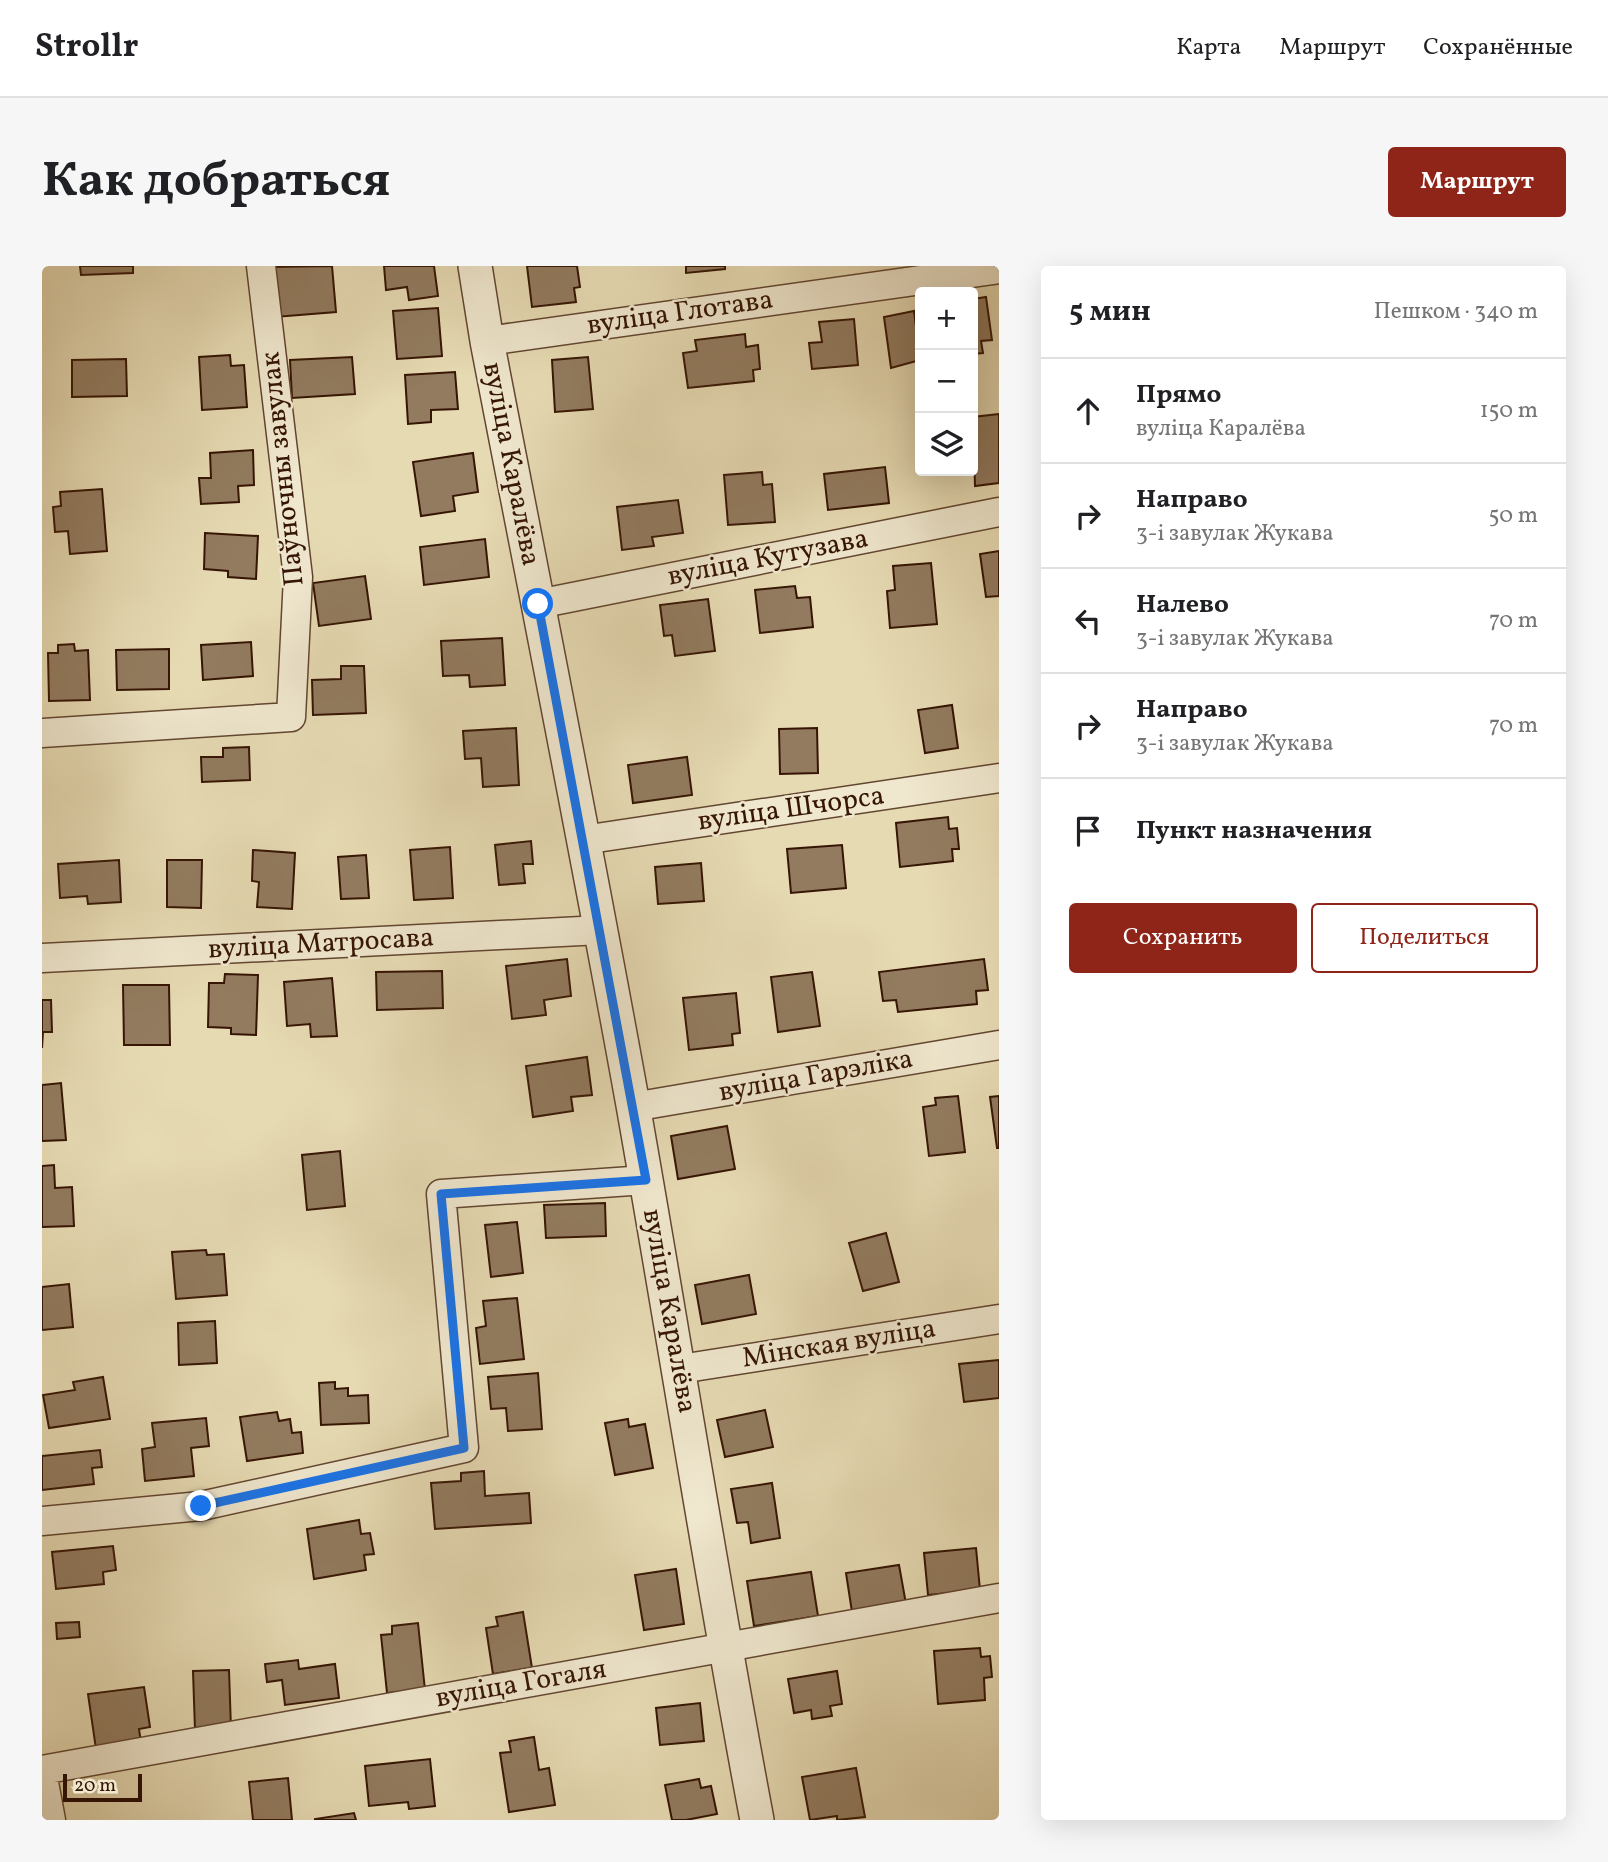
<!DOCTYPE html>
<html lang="ru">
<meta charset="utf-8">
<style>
body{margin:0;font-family:Vollkorn,serif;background:#f6f6f6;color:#202124}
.controls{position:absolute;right:21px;top:21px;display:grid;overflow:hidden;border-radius:7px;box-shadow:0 7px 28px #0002}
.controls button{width:63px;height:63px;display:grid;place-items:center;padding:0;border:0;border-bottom:2px solid #e0e0e0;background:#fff;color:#202124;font:35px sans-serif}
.scale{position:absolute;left:21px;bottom:18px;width:79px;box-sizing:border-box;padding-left:7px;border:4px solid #361504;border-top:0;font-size:19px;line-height:24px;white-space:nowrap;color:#361504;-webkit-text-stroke:5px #efe7ce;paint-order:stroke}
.stop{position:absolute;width:21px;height:21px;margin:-16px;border:5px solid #1a73e8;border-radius:50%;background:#fff}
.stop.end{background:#1a73e8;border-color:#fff;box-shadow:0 2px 7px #0008}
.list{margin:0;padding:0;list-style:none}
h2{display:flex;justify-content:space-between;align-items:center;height:91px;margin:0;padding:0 28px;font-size:30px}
h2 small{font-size:23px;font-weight:400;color:#757577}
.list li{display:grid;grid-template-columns:46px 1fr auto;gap:21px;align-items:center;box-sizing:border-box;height:105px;padding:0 28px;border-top:2px solid #e0e0e0}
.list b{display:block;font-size:26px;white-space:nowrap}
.list p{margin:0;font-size:23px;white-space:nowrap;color:#757577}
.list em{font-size:23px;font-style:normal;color:#757577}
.actions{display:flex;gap:14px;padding:21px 28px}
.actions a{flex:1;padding:16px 0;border:2px solid #8f2418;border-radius:7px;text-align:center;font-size:24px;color:#8f2418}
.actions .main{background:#8f2418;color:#fff}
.icon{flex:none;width:38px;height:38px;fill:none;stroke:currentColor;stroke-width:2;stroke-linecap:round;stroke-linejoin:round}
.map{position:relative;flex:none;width:957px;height:1554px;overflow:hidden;border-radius:7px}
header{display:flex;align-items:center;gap:42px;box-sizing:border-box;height:98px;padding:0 35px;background:#fff;border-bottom:2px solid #e0e0e0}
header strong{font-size:33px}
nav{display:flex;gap:38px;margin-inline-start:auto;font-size:24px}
.intro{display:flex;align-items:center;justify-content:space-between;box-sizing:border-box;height:168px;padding:0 42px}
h1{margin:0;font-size:49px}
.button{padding:18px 32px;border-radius:7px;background:#8f2418;color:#fff;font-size:24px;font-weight:700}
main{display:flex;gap:42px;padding:0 42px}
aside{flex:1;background:#fff;border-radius:7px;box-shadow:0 7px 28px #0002}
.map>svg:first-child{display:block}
.building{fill:#927b5f;stroke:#361504;stroke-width:2}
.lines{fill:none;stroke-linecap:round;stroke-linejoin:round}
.minor-casing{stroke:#624630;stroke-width:31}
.tertiary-casing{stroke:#624630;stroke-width:36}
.minor{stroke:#efe7ce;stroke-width:28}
.tertiary{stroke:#efe7ce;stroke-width:33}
.route{stroke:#1a73e8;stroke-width:9}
.labels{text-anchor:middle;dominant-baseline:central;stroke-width:5;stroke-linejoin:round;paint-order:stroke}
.street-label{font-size:28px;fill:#361504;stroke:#efe7ce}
</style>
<header>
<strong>Strollr</strong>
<nav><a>Карта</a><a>Маршрут</a><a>Сохранённые</a></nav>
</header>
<div class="intro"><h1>Как добраться</h1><a class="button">Маршрут</a></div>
<main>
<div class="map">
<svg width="957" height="1554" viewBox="0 0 957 1554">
<rect width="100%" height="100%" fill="#e6dab3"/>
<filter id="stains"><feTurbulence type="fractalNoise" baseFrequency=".00286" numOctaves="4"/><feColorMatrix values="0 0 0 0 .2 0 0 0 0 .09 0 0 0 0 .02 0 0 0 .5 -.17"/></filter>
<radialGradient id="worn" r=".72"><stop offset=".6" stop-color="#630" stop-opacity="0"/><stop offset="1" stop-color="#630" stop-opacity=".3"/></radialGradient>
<path class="building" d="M38,0H91V7L39,9Z
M290,0L294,46L233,51L229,1Z
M342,0H392L396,30L367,34L365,21L344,24Z
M485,0H535L538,21L532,22L534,36L490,41Z
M644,0H683V3L644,7Z
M944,31L950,74L939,75L941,87L931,88V33Z
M396,42L400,90L355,93L351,45Z
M872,45L878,94L849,102L842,51Z
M812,53L816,99L770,103L767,77L780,76L777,56Z
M703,68L704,81L716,79L718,103L711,104L712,115L646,122L641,87L655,85L653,74Z
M188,89L189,100L202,99L205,141L160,144L157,91Z
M310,91L313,128L250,132L248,94Z
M546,91L551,143L513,146L510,94Z
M84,93L85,130L30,131V94Z
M413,106L416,143L389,144V156L366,158L363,109Z
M957,148V217L933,220L931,151Z
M211,184L212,219L196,220L197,236L159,238L157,212H169L168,187Z
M431,187L436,226L411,230L413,245L379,250L371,196Z
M843,201L847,237L786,244L782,208Z
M720,206L721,219L730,218L733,256L686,259L682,209Z
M60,223L65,285L28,288L26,265L13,266L11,241L19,240L18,226Z
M636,234L641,267L610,271L612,280L580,284L575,241Z
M163,267L216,270L214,313L186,311V305L162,303Z
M443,273L447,311L382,319L378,281Z
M957,285V330L944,331L938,288Z
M889,297L895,358L848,362L845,325L853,324L851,300Z
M323,310L329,353L277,360L271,317Z
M753,320L755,332L768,331L771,361L718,367L713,324Z
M666,333L673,385L633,390L630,369L622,370L618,339Z
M460,372L463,419L428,421L427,409L401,410L399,375Z
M209,376L211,410L161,414L159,379Z
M32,378L33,385L46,384L48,434L7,435L6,387H16V379Z
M127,383V423L75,424L74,384Z
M299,400H322L324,447L271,449L270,414L299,413Z
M910,439L916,482L883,487L876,444Z
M474,462L477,519L441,521L439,492L423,493L421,465Z
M775,462L776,507L738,508L737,463Z
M207,481L208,514L160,516L159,491H181V482Z
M645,491L650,529L591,537L586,499Z
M906,551L907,563L915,562L917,583H910L911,595L858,601L854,557Z
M489,575L491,598H481L483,617L457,619L453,579Z
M800,579L804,622L749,627L745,583Z
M408,581L411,632L372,634L368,584Z
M211,584L253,587L250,643L215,641L217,616L210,615Z
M324,589L327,632L299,633L296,591Z
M77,594L79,636L46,638L45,630L18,632L16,598Z
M125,594H160L159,642L125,641Z
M659,597L662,635L616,638L613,601Z
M525,693L529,730L502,734L504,749L470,753L464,700Z
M942,693L946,724L934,725L935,738L856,746L854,734L841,735L837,706Z
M400,705L401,742L335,744L334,706Z
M770,706L778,760L736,766L729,711Z
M183,708L216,709L214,769L189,768V762L166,761L167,717H182Z
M290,712L295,770L269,771L268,758L245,760L242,716Z
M81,719H127L128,779H82Z
M694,727L698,767L690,768L691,779L647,784L641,732Z
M0,734H9L10,766H1L0,782Z
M545,791L550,829L529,831L531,845L491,851L484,800Z
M19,817L24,874L0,875V819Z
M916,830L923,886L887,890L881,841L894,839L893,832Z
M957,830V882H955L948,831Z
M685,860L693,903L636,913L629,870Z
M298,885L303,940L265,944L260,889Z
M12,899L13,922L30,921L32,960L0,961V900Z
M563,937L564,970L504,972L502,939Z
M475,956L481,1007L449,1011L443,959Z
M844,967L857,1016L821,1025L807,977Z
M164,984L165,989L182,988L185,1029L134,1033L130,986Z
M707,1009L714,1048L660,1058L653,1019Z
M27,1018L31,1061L0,1064V1021Z
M475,1032L482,1093L438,1098L434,1062L444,1060L441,1035Z
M173,1055L175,1097L137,1099L136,1057Z
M957,1094V1132L922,1136L917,1098Z
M496,1107L500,1163L466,1165L464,1142L449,1143L446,1111Z
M61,1111L68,1153L7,1162L1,1129L33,1124L31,1116Z
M293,1116V1123L306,1122V1130L326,1129L327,1157L279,1159L277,1117Z
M723,1144L731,1181L683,1191L675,1154Z
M235,1146L237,1155L248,1153L250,1167L259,1166L261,1187L205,1195L198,1151Z
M164,1152L167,1180L149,1182L152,1210L103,1215L100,1183L113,1181L110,1157Z
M586,1153L587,1161L603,1158L611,1202L573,1209L563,1157Z
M58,1184L60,1201L50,1202L52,1218L0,1224V1190Z
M442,1205L443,1230L487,1227L489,1257L393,1263L389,1217L419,1215V1207Z
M730,1217L738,1272L709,1277L706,1256L695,1257L689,1223Z
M317,1254L319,1268L328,1267L332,1288L322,1289L324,1304L272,1313L265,1263Z
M71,1280L74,1304L61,1306L62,1318L14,1323L10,1286Z
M934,1282L938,1324L886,1329L882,1287Z
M857,1299L864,1338L810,1346L804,1307Z
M634,1303L642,1358L602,1364L593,1309Z
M769,1306L776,1350L712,1360L705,1315Z
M481,1346L490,1402L451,1408L444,1362L456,1360L454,1351Z
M37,1356L38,1371L15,1373L14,1357Z
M376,1357L383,1424L345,1427L339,1369L350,1368V1360Z
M938,1382L939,1391L948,1390L950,1411L942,1412L943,1434L896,1438L892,1385Z
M256,1394L257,1403L293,1398L297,1432L243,1439L240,1414L225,1416L223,1398Z
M187,1404L189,1463L153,1464L151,1405Z
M795,1405L800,1438L788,1440L790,1450L770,1453L769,1444L752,1447L746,1413Z
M102,1421L108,1461L97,1463L99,1477L54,1483L46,1428Z
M658,1437L662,1475L618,1479L614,1442Z
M492,1471L497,1504L507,1502L513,1539L467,1546L458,1487L469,1486L467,1475Z
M388,1493L393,1540L367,1543L366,1536L327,1540L323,1500Z
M814,1502L823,1551L795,1554V1550L768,1554L760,1511Z
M246,1512L250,1554H211L207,1516Z
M657,1513L659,1522L669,1520L675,1548L644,1554H630L623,1519Z
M312,1547L314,1554H273V1553Z"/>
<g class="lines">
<defs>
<path id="minor" d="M445,75L957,3
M496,338L957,246
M0,467L249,451L256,311L219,0
M541,574L957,512
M0,692L559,664
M591,841L957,779
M638,1103L957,1053
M0,1255L159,1240L422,1182L399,928L604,914
M0,1504L957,1332
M0,1506L9,1554"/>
<path id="tertiary" d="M433,0L445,75C494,329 545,584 591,839C633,1077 670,1316 715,1554"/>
</defs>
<use href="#minor" class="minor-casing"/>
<use href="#tertiary" class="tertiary-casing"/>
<use href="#minor" class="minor"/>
<use href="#tertiary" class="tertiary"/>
</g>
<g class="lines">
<path class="route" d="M159,1240L422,1182L399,928L604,914L496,338"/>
</g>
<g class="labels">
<g class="street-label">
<text transform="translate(638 47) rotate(-8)">вуліца Глотава</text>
<text transform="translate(469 198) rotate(79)">вуліца Каралёва</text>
<text transform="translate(241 203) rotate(-96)">Паўночны завулак</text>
<text transform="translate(726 292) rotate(-11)">вуліца Кутузава</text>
<text transform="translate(749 543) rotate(-8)">вуліца Шчорса</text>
<text transform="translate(279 678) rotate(-3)">вуліца Матросава</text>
<text transform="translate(774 810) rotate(-10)">вуліца Гарэліка</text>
<text transform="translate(627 1045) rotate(80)">вуліца Каралёва</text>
<text transform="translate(797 1078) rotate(-9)">Мінская вуліца</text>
<text transform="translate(479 1418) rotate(-10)">вуліца Гогаля</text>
</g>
</g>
<rect width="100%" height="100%" filter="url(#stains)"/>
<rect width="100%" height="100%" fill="url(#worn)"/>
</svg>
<div class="controls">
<button>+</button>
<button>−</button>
<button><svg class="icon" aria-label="layers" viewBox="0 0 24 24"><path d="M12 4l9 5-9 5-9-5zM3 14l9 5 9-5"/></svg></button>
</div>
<div class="scale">20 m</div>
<div class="stop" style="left:496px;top:338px"></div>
<div class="stop end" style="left:159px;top:1240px"></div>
</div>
<aside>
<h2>5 мин<small>Пешком · 340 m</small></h2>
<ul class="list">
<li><svg class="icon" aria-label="ahead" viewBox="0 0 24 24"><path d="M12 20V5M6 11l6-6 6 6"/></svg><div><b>Прямо</b><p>вуліца Каралёва</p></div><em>150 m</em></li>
<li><svg class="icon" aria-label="right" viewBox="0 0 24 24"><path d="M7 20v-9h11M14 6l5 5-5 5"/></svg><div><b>Направо</b><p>3-і завулак Жукава</p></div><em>50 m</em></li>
<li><svg class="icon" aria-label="left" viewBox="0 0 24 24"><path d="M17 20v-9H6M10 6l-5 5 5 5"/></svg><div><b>Налево</b><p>3-і завулак Жукава</p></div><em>70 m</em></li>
<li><svg class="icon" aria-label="right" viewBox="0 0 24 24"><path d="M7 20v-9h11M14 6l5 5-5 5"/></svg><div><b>Направо</b><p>3-і завулак Жукава</p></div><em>70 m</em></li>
<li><svg class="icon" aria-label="arrive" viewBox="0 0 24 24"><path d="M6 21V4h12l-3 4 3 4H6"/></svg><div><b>Пункт назначения</b></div></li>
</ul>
<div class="actions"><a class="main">Сохранить</a><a>Поделиться</a></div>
</aside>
</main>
